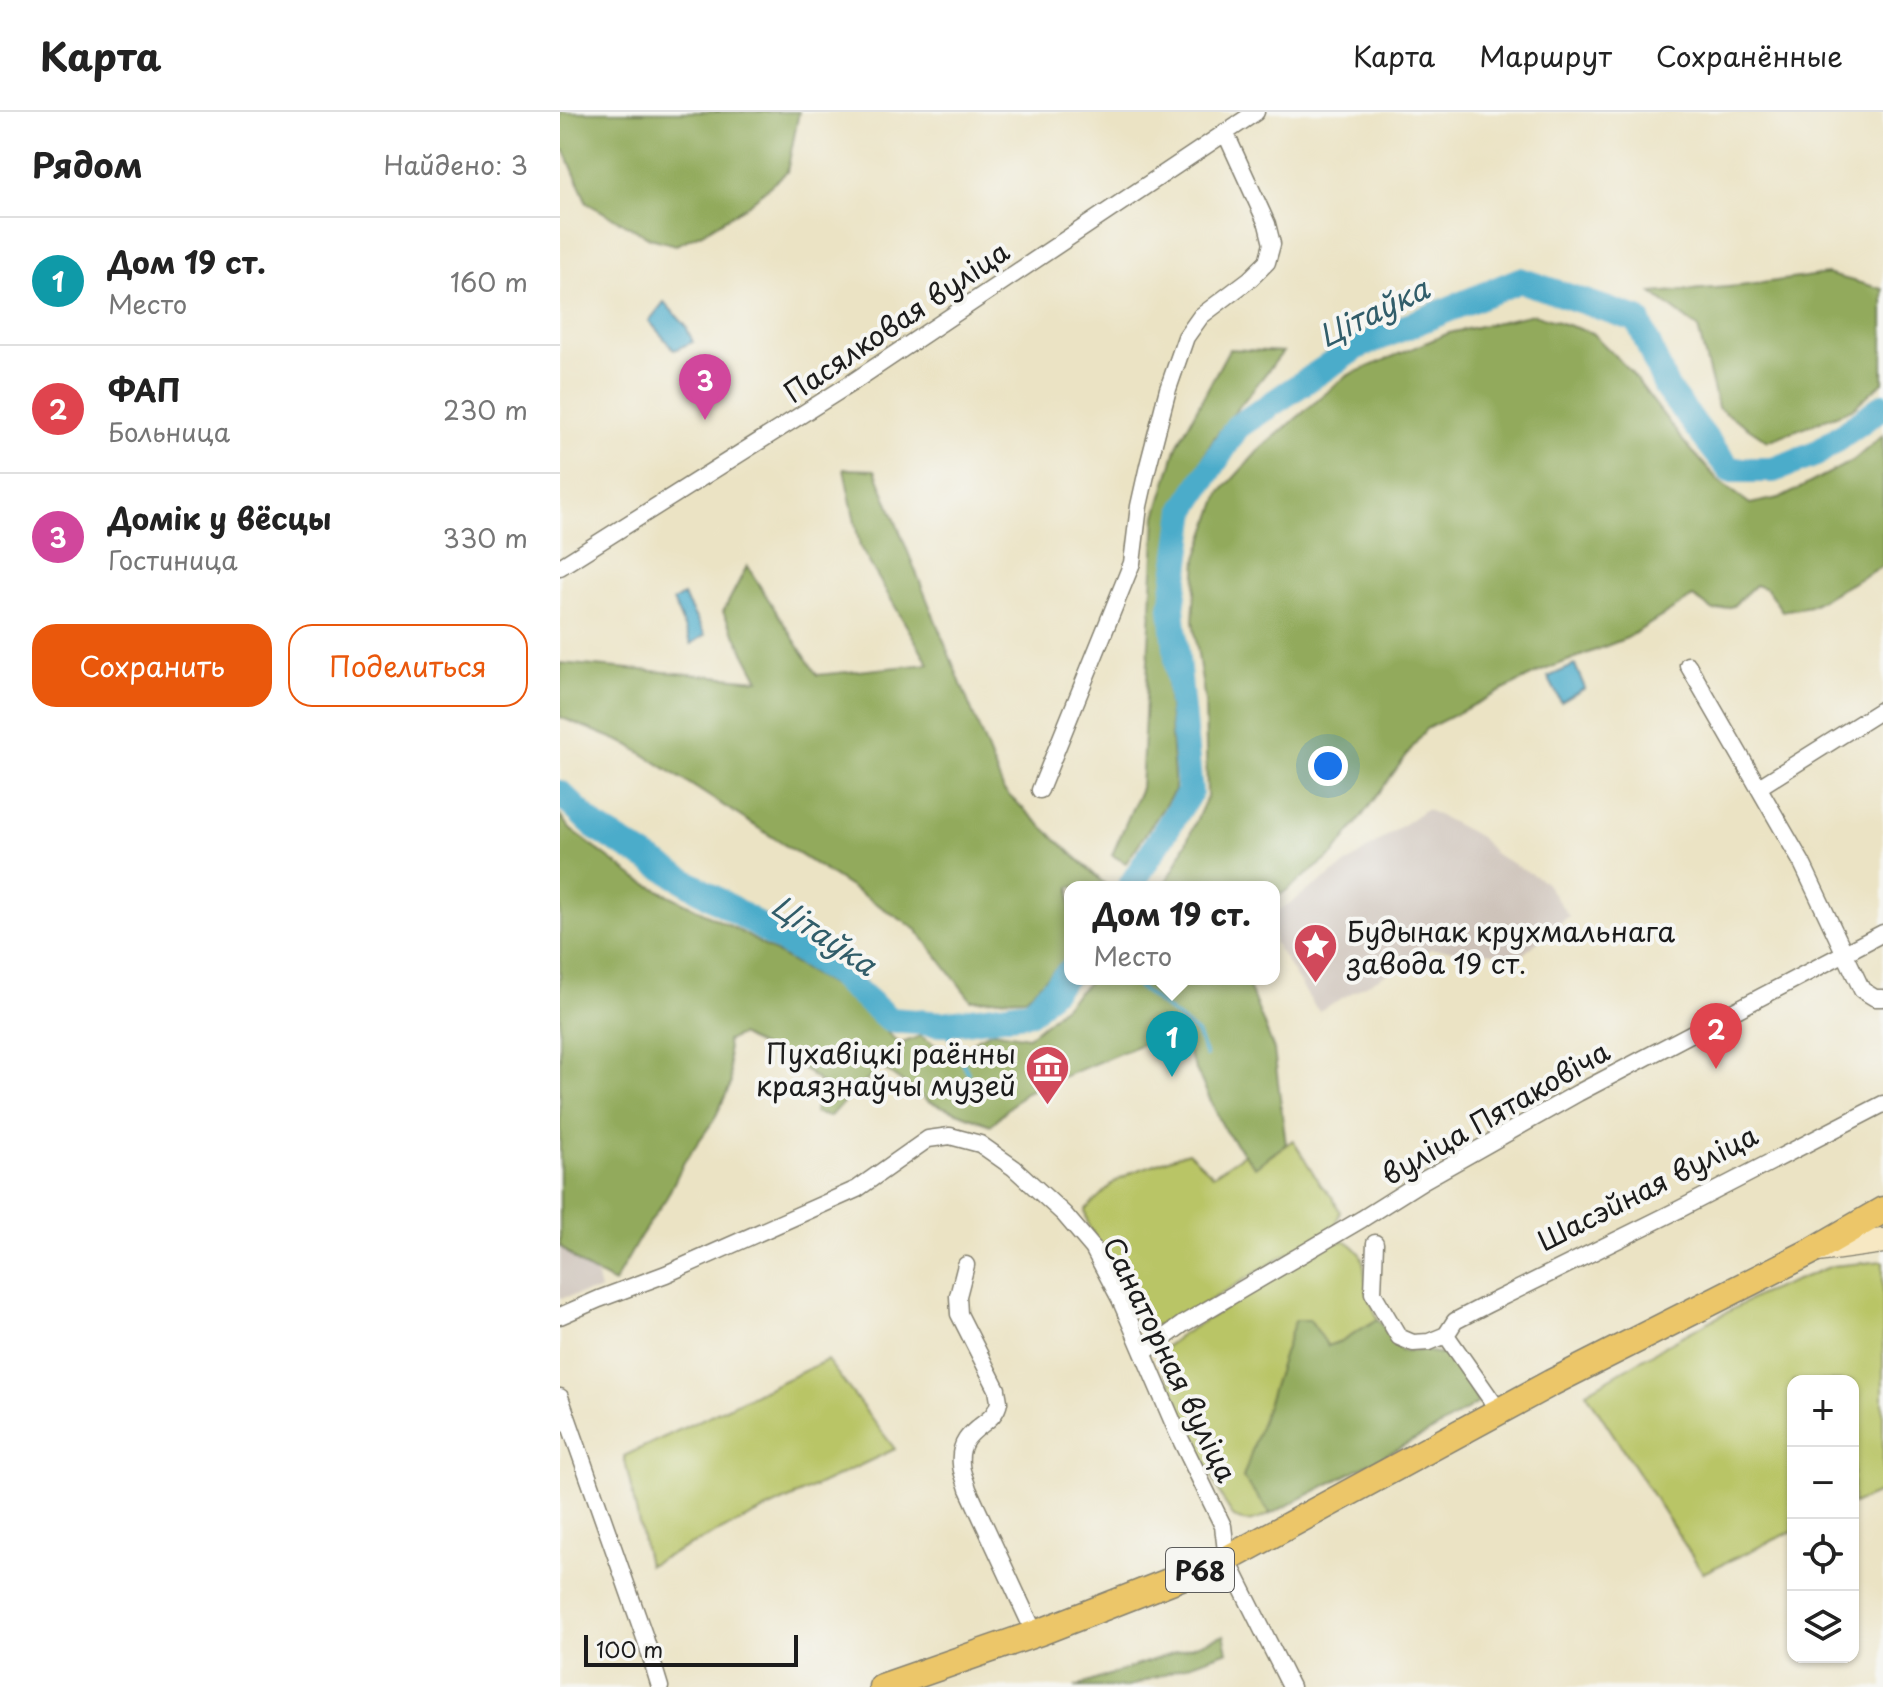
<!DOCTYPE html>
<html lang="ru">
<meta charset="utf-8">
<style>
body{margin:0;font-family:"Playpen Sans",sans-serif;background:#f2f2f2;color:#222}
.controls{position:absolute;right:24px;bottom:24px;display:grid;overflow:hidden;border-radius:16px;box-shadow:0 2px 6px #0004}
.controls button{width:72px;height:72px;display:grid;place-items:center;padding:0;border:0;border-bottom:2px solid #e0e0e0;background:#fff;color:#222;font:40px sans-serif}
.scale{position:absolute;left:24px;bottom:20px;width:214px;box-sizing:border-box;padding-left:8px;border:4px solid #1c1c1c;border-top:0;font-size:22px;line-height:28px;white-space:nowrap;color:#1c1c1c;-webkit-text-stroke:6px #f6f6f2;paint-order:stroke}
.you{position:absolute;left:768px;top:654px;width:28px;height:28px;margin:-20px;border:6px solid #fff;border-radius:50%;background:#1a73e8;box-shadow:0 0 0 12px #1a73e833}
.badge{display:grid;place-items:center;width:52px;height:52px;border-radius:50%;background:#ea580c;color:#fff;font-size:26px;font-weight:700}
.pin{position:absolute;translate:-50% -66px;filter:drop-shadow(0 2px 4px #0008)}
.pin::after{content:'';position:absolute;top:42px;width:28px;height:24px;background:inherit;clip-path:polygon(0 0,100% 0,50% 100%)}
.popup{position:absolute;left:504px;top:769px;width:216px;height:104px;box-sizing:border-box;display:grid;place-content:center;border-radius:16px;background:#fff;filter:drop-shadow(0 2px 6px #0005);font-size:26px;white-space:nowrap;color:#767676}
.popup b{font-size:30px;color:#222}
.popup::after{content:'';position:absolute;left:50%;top:100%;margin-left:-16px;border:16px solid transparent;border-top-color:#fff}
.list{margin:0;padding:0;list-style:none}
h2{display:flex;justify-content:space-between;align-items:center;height:104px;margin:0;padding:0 32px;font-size:34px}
h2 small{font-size:26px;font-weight:400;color:#767676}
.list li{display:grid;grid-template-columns:52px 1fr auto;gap:24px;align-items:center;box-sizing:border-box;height:128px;padding:0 32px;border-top:2px solid #e0e0e0}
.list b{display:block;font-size:30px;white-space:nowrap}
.list p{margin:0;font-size:26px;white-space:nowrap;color:#767676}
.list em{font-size:26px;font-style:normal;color:#767676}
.actions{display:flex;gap:16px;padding:24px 32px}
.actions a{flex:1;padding:18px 0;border:2px solid #ea580c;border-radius:24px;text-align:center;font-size:28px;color:#ea580c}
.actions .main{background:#ea580c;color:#fff}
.icon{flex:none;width:44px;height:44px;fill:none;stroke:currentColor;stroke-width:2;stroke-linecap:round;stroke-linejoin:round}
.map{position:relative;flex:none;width:1323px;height:1575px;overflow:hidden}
header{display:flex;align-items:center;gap:48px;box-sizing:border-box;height:112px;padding:0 40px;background:#fff;border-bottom:2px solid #e0e0e0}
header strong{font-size:38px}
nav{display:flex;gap:44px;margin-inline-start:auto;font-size:28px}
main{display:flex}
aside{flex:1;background:#fff}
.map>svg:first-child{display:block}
.industrial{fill:#cdc2b9}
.green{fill:#b9c566;stroke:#6a7041;stroke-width:2}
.forest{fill:#92aa5b;stroke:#57633c;stroke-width:2}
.water{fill:#4bacca;stroke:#346473;stroke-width:2}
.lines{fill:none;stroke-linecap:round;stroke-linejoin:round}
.stream{stroke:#4bacca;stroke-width:4}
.river{stroke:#4bacca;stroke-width:26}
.minor-casing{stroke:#848070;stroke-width:19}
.secondary-casing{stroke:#848070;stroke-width:27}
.primary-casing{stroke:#848070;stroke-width:29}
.minor{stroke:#fff;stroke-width:16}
.secondary{stroke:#f7e8c3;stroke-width:24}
.primary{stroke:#ecc669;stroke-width:26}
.labels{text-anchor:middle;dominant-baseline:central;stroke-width:8;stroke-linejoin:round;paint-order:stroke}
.shield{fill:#f6f6f2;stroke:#5d5d5c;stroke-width:2}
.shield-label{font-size:26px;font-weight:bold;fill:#1c1c1c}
.street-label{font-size:28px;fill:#1c1c1c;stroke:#f6f6f2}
.poi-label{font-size:28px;fill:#1c1c1c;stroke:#f6f6f2;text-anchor:start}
.water-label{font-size:30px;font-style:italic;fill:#315d6a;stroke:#f6f6f2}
</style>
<header>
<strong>Карта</strong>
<nav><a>Карта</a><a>Маршрут</a><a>Сохранённые</a></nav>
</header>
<main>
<aside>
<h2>Рядом<small>Найдено: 3</small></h2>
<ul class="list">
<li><span class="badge" style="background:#0f9aa8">1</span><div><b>Дом 19 ст.</b><p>Место</p></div><em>160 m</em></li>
<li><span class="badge" style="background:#e0444e">2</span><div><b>ФАП</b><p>Больница</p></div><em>230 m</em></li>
<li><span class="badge" style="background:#d1479c">3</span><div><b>Домік у вёсцы</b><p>Гостиница</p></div><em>330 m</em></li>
</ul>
<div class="actions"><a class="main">Сохранить</a><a>Поделиться</a></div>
</aside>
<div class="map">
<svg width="1323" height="1575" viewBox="0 0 1323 1575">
<rect width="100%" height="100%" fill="#f6f6f2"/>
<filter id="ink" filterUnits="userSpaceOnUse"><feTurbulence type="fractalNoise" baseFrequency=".0125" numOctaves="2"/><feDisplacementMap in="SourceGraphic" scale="16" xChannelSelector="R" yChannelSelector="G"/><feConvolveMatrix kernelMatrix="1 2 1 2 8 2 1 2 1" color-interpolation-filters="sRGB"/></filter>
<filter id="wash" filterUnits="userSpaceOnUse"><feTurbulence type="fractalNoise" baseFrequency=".006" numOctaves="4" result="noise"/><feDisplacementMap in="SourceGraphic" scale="32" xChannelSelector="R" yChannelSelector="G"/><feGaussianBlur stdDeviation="1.8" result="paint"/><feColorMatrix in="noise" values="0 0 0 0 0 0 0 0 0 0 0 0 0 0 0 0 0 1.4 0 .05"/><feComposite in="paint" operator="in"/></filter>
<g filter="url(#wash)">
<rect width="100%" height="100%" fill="#ebe3c4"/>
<path class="industrial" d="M866,697L920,725L935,742L984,769L1009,804L962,843L871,837L759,899L753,892L714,830V802Z
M28,1129L40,1178L0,1186V1136Z"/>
<path class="green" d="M733,1028L760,1072L773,1086L780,1100L776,1113L605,1215L588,1211L576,1199L567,1181L528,1113L525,1098L553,1071L573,1060L628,1040L653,1063L684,1042L695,1055Z
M786,1129C811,1144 801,1159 808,1182C810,1191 815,1199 818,1207L781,1229L767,1234L750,1208L683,1365L711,1402C699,1407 687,1414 675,1406C663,1398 613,1277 603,1254L604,1236L618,1225L773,1130Z
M1323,1149V1379L1293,1392V1269H1233V1419L1143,1461L1026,1280L1122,1224L1199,1183L1272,1154Z
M267,1248L335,1337L88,1453L64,1344Z"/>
<path class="forest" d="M0,0H239L227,60L185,95L142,121L116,133L90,126L27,91L5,39L0,38Z
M1267,162L1323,177V270L1292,297L1208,329L1158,296L1138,216L1092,181L1180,174Z
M973,202L1032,221L1070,259L1124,330L1159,369L1190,392L1223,385L1294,348L1323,323V454L1250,494L1222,499L1207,477L1195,473L1173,494L1154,499L1133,485L1067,526L979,560L866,617L774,742L714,788V775H602L614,757L647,685L645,590L633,509L637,446L660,381L700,337L786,264L889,221Z
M669,237L723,240L654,326L615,397L602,499L615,678L566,751L552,743L581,676L596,404L617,334Z
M284,357L315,358L444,679L548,775H510V842L466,886L411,888L357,818L69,633L0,605V551L199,568L163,500L187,454L257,563L369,552L300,435Z
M0,704L11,718L77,767L176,817L282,880L340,932L360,924L399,947L416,927L433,919L468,925L490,907L532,867H686L714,938L726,1032L695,1055L665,1019L621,926L608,921L464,981L431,1013L368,989L321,955L269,1005L254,1001L263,973L245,958L180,923L167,929L171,972L154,1008L124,1050L107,1085L80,1125L54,1171L24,1155L0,1134Z
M818,1207L841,1239C890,1237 899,1246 918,1291L872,1319L711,1402L683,1366L735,1208H750L768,1234L781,1229Z
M664,1523L668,1539L568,1575H515Z"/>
<path class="water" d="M104,190L126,214L133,230L114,238L89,209Z
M123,483L145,523L131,532L113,489Z
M1015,553L1025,576L1001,590L988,565Z"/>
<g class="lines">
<path class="stream" d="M568,867L637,921L646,944
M383,912L408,961"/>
<path class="river" d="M0,681L36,716L174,798L278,863L330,908L383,912L471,900L510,859
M570,775L630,680L612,496L625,397L677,315L797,235L960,168L1078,208L1107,277L1170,358H1213L1256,342L1323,294"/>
</g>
</g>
<g filter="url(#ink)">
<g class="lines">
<defs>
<path id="minor" d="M0,455L290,272L696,0
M1128,553L1242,751L1302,878L1315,886H1323
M1199,675L1323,597
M480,678L572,451L579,394L588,354L608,277L626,225L641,204L690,167L707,150L712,132L707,112L665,20
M815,1131L813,1181L839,1225L853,1231L869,1230L886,1223
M406,1153L398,1184L399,1202L437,1277C437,1279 439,1288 439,1290C435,1315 397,1315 401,1352C401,1360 406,1369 408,1377L475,1522
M0,1204L39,1187L106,1162L297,1077L368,1027L390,1024L420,1032L454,1056L504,1102L533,1136L560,1187L618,1322L663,1414L667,1447L731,1575
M886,1223L895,1209L926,1193L1120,1097L1323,992
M886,1223L939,1299
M583,1241L623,1212L802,1107L864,1068L1018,981L1323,821
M0,1285L85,1526L100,1575"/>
<path id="secondary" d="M1258,1138L1323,1129"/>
<path id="primary" d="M322,1575L483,1519L667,1447L991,1271L1254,1138L1323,1098"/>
</defs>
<use href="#minor" class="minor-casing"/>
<use href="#secondary" class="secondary-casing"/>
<use href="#primary" class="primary-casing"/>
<use href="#minor" class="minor"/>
<use href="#secondary" class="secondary"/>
<use href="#primary" class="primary"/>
</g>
</g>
<defs>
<symbol id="sight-pin" viewBox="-11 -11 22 30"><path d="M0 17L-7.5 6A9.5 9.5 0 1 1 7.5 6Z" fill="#d1495b" stroke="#f6f6f2"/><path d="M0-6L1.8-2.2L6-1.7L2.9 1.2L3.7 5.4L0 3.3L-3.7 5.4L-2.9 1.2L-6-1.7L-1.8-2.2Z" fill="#fff"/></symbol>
<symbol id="museum-pin" viewBox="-11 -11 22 30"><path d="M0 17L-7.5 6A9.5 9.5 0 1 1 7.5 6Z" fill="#d1495b" stroke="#f6f6f2"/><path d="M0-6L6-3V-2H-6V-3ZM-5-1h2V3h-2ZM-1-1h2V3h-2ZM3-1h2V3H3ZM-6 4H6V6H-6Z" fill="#fff"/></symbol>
</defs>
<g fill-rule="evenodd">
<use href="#sight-pin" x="730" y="808" width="51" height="69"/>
<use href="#museum-pin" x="462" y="930" width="51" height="69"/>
</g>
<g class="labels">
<rect class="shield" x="606" y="1436" width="68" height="44" rx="6"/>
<g class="shield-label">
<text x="640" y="1458">Р68</text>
</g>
<g class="street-label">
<text transform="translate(336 209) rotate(-34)">Пасялковая вуліца</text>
<text transform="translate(935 1000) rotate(-30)">вуліца Пятаковіча</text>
<text transform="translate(1087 1075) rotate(-27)">Шасэйная вуліца</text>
<text transform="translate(611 1247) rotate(64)">Санаторная вуліца</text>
</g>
<g class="poi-label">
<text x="787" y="818">Будынак крухмальнага<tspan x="787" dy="32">завода 19 ст.</tspan></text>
<text x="456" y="940" text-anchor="end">Пухавіцкі раённы<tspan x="456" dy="32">краязнаўчы музей</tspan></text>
</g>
<g class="water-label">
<text transform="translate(813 199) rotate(-26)">Цітаўка</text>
<text transform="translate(265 822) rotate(34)">Цітаўка</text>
</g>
</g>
</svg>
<div class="controls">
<button>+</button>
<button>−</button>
<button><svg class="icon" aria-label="locate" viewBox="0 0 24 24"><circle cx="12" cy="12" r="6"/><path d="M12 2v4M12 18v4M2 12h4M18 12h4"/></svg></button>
<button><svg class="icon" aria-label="layers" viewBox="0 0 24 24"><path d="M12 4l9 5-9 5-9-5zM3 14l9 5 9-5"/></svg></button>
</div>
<div class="scale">100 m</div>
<div class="you"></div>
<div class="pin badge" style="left:612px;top:965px;background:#0f9aa8">1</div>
<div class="popup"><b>Дом 19 ст.</b>Место</div>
<div class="pin badge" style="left:1156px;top:957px;background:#e0444e">2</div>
<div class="pin badge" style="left:145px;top:308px;background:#d1479c">3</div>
</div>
</main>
